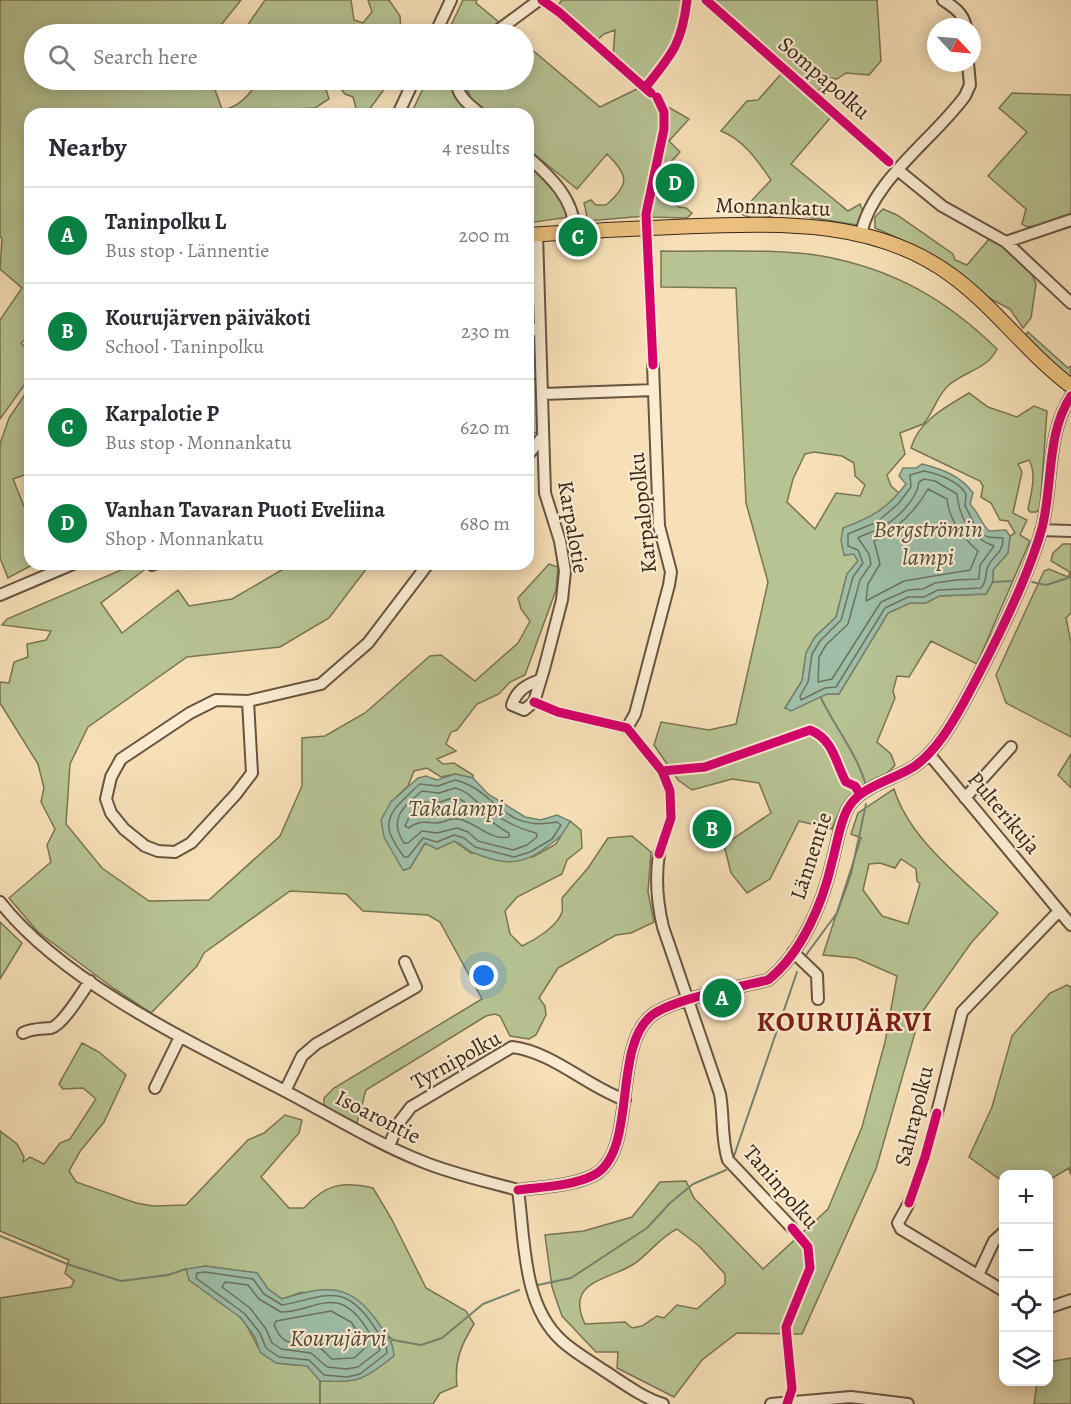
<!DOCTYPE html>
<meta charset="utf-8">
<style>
body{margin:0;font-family:Alegreya,serif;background:#f7f7f7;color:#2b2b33}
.controls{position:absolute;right:18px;bottom:18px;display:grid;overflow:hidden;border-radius:12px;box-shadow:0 3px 15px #0003}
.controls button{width:54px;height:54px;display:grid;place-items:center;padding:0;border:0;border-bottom:2px solid #e1e1e2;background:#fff;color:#2b2b33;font:30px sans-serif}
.compass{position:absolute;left:927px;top:18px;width:54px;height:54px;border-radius:50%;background:#fff;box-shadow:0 3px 15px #0003;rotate:116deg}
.you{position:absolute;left:484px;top:976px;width:21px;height:21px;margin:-15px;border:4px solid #fff;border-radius:50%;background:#1a73e8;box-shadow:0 0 0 9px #1a73e833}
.badge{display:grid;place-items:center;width:39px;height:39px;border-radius:50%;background:#0b8043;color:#fff;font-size:20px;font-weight:700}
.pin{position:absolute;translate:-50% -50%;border:3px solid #fff;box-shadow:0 2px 6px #0006}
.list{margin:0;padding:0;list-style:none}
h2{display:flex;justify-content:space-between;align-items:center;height:78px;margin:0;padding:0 24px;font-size:26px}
h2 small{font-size:20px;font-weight:400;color:#7c7c81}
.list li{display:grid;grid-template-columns:39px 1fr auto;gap:18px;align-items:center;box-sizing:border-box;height:96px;padding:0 24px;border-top:2px solid #e1e1e2}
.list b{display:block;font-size:22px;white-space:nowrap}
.list p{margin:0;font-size:20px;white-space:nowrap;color:#7c7c81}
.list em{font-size:20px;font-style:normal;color:#7c7c81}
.icon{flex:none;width:33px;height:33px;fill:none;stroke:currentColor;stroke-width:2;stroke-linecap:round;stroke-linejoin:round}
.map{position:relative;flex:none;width:1071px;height:1404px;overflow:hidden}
.search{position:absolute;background:#fff;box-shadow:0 3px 15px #0003;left:24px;top:24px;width:510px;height:66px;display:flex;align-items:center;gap:15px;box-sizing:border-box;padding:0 21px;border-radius:33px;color:#7c7c81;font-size:22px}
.panel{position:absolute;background:#fff;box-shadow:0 3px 15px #0003;left:24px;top:108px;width:510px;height:462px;border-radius:18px}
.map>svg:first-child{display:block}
.green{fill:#b7c393;stroke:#787456;stroke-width:1.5;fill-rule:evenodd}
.water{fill:#9ebea8;stroke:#76816e;stroke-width:1.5}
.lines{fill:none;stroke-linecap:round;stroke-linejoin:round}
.shore{stroke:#6c7260;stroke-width:1.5}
.stream{stroke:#76816e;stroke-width:2}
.minor-casing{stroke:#685440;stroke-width:14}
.major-casing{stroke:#392618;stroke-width:16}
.minor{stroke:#faebd1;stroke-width:10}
.major{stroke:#ecc07c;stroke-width:14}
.cycleway-casing{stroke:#faebd1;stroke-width:13}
.cycleway{stroke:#d6006c;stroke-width:9}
.labels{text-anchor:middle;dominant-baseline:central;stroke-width:4.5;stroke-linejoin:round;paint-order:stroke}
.street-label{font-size:22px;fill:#392618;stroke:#faebd1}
.water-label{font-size:24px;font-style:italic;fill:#524c3c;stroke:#faebd1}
.district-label{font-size:28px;font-weight:bold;letter-spacing:1.5px;fill:#7a1f14;stroke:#faebd1}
</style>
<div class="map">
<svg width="1071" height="1404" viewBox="0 0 1071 1404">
<rect width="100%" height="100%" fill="#f7e0b8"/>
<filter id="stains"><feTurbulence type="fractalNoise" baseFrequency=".00333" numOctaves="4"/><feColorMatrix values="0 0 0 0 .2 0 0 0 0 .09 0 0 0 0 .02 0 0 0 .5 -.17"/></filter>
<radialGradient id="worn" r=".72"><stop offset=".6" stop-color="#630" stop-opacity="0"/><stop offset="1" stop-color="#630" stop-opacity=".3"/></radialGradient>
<path class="green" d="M0,0H241L221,25L225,34H34V80H217L213,84L222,109C235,110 252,94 256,82L252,80H323L329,99L315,108L298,109L295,114H30V335L21,343L30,353V377L0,419V320L22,288L0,269L2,239L0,236Z
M265,0H351L354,20L363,23L372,12L368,0H389L400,16L401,34H248L249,23Z
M463,0H477L476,3L500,23L487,34H447Z
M562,0H683C678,45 671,50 643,84L613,58L615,30L604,34L596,41L560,9L558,5Z
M710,0H877L881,61L869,75L846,73L837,79L830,78L817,92Z
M524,43L600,107L639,88C645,93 653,97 657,104C672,129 644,187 644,216L588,221L584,203L591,200L596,205H606C630,184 629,176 607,154L577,189L528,149V114H487L472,102L464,80H524Z
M782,73L831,117L791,164L848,211L860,204L864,214L857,225L801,216L793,206C778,215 757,224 740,213L771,180C757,160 744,140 721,131L747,101L758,100Z
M334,80H391L366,114L356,108L353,97L345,94Z
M427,80H453C451,96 460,103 472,114H411Z
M1012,93L1071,95V221L1027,227L1022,224L1026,209L988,176L1027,132L999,108Z
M668,107L689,119L669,141L680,152L658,176L667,131L665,109Z
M528,161L556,187L570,217L528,223Z
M655,187L679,207L686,208L692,213L687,218L652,217L649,203Z
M883,209L897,215L953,254L955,260L967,265L990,238L1008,247L1031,272L1036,284L1031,318L1023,328L1010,309L989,298L962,276L913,245L875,228V217Z
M661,251C710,252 775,248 822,256C893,269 946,299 997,349C988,369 965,371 949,385C936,396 934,413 923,424L900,433L905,454L887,475L891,486L899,493C884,512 865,520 843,529L844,555L854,554L858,561L847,574L836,617L815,637L806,653L802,681L785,708L827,694H839L888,613L910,603H926L939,596L986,594L993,582V570L1008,553L1010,536L1015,533L1008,521L1000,520L991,503L981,497L983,486L980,481L911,448C919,420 946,407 969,393L988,407L1017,417L1034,406L1047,411L1040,509L1036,512H1030L1028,509C1031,494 1037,474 1029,460L1018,464L1022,472L1013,513L1027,520L1020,535L1030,541L977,664L931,641L909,677L897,676L893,691L895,698L877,742L891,754L895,765C886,777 875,779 863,786C846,796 839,811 832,829L799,821L770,879L747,893L731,873L724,845L771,813L759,783L732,779L692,790L678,780L654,745L661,722L709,730L736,724L768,582L746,503L736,288L661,287ZM814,452L842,456L854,463L855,476L865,485L860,496L836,493L815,529L787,502L793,479L805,454Z
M1028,332L1068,368L1071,366V379L1025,336Z
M530,375L536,380L539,431L529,436L528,378Z
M30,387V473L13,479L30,521V564H34L8,578L0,558V444L9,418Z
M1063,544H1071V613L1066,618L1071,643V737L1006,703L996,675L1044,571L1049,569L1068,577L1070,572L1051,561L1053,553Z
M135,564H152L101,603L122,633L178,590L189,606L232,599L292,564H370L329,618L280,647L187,657L88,727L70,764L66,824L102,868L149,901L209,900L280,836L302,786V738L325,736L365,713L430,656L441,655L475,681L518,643L530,621L521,609L518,598L549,564L558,567L556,590L525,675L510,682L499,694L477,704L457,730L451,732L446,744L456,751L437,759L443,764L454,763L473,775V778L455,774L441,777L427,768L414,771L408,786L391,802L399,860L404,870L410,868L425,843L437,849L454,841L471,853L533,857L556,844L570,821L581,830L582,848L567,860L562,874L517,897L505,911L510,934L522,946C535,940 558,926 562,912C563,908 562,902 562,898L588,868L608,838L632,836L651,852L648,892L654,922L631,933L616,935L558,968L539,998L545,1006L546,1015L536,1035L529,1039L510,1036L500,1016L495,1014L486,1016L366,1090L357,1123L324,1106V1098L334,1088L482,999L440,922L428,915L363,911L346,894L290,891L204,953L197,966L151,1013L113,988L38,932L9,898L51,862L47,845L55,829L41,802L44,788L38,764L0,703V682L9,683L14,662L28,657L27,644L46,640L51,631L2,625L7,619Z
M1071,754V788L1058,775Z
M894,789C910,840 961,877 998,913L971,943L920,1015L876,1169L802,1334L737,1333L702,1360L674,1397L617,1368L618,1352H596L562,1316L552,1287L545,1235L584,1231L632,1217L660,1182L686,1181L694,1198L763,1269L828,1209L862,1127L885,1042L897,976L856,958L823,955L861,838L851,834L858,813ZM901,859L916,869L917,881L920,884L908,924L882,916L863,890L869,864L880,863L895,868ZM677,1229L699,1246L725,1274V1284L697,1309L677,1305L664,1318L657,1316L642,1326L632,1328L625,1322L585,1324C564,1281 609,1280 634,1264C650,1253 660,1237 677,1229Z
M0,922L22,943L0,979Z
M1067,985L1071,987V1175L1069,1168L1049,1180L1048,1174H1004L1002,1181L969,1157L992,1107L1012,1036L1050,993Z
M82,1043L99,1052L126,1075L104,1122L81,1150L69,1171L76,1182L136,1203L153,1206L186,1205L248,1140L264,1133L285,1115L302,1120L299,1133L261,1177L289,1208H304C326,1184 341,1181 373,1188L391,1218L426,1288L466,1311L474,1324C461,1345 454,1361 457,1386L440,1393L433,1404H0V1298L71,1287L74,1281L65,1273L69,1260L0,1231V1131L17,1144L24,1157L23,1162L30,1157L44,1164L60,1143L70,1139L96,1099L83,1088L63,1089L59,1084ZM205,1266L257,1273L268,1289L282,1299L302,1292L385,1333L393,1340C358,1351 292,1382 262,1353C256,1347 250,1327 241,1318C227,1302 206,1292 189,1280Z
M1071,1358V1404H1034L1037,1382H1048L1049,1362Z"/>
<path class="water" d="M922,464C942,469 961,476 973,493L970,504C979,513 980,522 989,531L1006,530L1010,536L1008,553L993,570V582L986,594L939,596L926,603H910L888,613L839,694H827L791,711L785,708L802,681L806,653L815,637L836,617L847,574L858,561L854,554L844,555L841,541L843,528C872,517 886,510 906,484L899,476L903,468H916Z
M455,774L473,778L488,794L525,817L541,820L557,815L570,821C562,838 555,841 541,851C518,867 499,863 474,853C466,850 462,844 454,841L437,849L425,843L410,868L403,870L384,837L381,820L391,802L418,778L426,776L437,780Z
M205,1266L257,1273L268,1289L282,1299C327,1285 351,1282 379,1324C388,1336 393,1341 394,1356C363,1380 360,1383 320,1381L307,1366L276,1363L260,1352L255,1337L241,1318L189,1280L186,1269Z"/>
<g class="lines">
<path class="shore" d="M924,471C938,474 959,481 966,494L965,506C971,515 975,533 988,537C993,538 999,537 1003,538C1003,556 991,555 987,569C985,577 987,581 981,588L938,590L924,597H908L885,608L836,687L825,688L801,700L800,696L808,682L812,654L820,641L841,620L853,577L863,563L858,550L848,546V534L877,522L898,504L911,487L910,475Z
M924,479L935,481L957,494C959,517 970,538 994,546L980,565L979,579L956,580L935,583L923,589L908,590L881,602L832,679L818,682L819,657L826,645L848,624L860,580L871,564L869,554L858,538C865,534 874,532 880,528C896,520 917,500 919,482Z
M928,489L947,499C949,520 962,537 978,551L970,570L904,581L866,601L868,584L880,564L874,541C897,529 915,512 928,489Z
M455,780C497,790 501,833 557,822L561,825L552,839L530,852L514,857L475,847L464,838L454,835L437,842L423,838L408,857H404C388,835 380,821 403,800C409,795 414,788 420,784L438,786Z
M455,788C468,791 473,799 483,807C500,819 516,828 536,833L537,837L527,845L513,850L478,841L468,832L457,828L437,833L422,831L408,843H404C388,819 403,807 422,791L439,793Z
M455,797C464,799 495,826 509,833V837C489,841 477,822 458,819C449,817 443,824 435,823C424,822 418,821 409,828L405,826L409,817L424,802H440Z
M205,1272L253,1279L264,1294L282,1305C323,1298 343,1280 373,1325C379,1335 387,1341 387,1353L360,1374L347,1377L324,1375L309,1360L279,1357L266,1348L260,1333L245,1314L196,1278L197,1273Z
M225,1282L248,1285L259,1299L281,1312C315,1312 336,1283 365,1326C369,1333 378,1342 380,1350L358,1367L346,1369L327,1367L311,1353L281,1349L272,1343L266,1329L250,1308L222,1287Z
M331,1311L351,1322L367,1346L354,1358L332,1359C327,1355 323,1349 317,1346C295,1335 287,1354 274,1325L276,1321Z"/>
<path class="stream" d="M993,582L1011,581
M1032,582L1046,585L1071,577
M821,698C835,727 857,754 866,785
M806,955L837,913L851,874L866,804
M734,1156L797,972
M0,1236L67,1264L121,1281L168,1275L186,1269
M538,1285L571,1278L647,1228L670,1203L693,1184L726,1170
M393,1340L421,1345L442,1338L483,1304L519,1290
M320,1381V1404"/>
<defs>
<path id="minor" d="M943,0C955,8 963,13 966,27
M435,34L451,0
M493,34L539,0
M457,80C456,96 469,104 480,114
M398,114L414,80
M528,157C551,177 574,199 575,231
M899,171L942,206L1006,242L1071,303
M537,234L545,493L560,541L565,571L562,600L544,669L534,702L524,710L512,705C517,690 526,685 540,680
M861,234C872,180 934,139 965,96L970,85L968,63
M1006,242L1071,220
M528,333L539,327
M543,394L654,390
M528,455L543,436
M1041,530L1071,531
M152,565L154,564
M0,595L73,564
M248,701L252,773L236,794L191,843L175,852L158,851L145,846L124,829L111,813L106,799L111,777L121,759L190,713L216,700L248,701L321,684L368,643L428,564
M627,728L635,714L669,585L671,572L659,526L653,365
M929,754L1071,925
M965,798L1011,747
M659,854C655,880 657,902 663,927L720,1094C724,1115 721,1139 728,1160L792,1228
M0,902C64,983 192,1043 283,1090C329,1114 374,1142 421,1161C452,1174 486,1181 518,1190C525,1240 522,1305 562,1341C574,1352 590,1361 603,1370C622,1382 641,1397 663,1404
M793,952L817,975L818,999
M23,1033C33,1028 41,1029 51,1028C63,1025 82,992 90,981
M155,1088L180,1037
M285,1091L302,1056L316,1044L416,987L405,962
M937,1113L962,1012L1059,911
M389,1146L398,1124L411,1107L512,1047C553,1052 586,1086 625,1100
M518,1190C541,1187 573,1186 594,1175C638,1151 612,1048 651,1016C671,999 740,987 768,980C802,953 823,902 832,862C837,844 839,826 847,810C859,786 894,780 915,766C937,750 951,725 964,702C991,652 1027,582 1042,528C1053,485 1046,434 1071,396
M909,1203L898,1223L901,1229L1004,1291
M978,1275L994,1241L1004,1232
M1048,1308L1071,1300
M771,1404L851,1397L908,1404"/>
<path id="major" d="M528,235C584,231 640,228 696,226C784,223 876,220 951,275C995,307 1027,353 1071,386"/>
</defs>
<use href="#minor" class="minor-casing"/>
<use href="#major" class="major-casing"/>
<use href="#minor" class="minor"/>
<use href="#major" class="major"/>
<defs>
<path id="cycleway" d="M542,0L559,12L645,88
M706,0L889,162
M651,93L645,88C672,54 682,44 687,0
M653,365L646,214L664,129V112L657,97
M534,702L558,712L627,728L662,771L670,791L671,818L659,854
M662,771L705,767L810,730C834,740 835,762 846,782L855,786L860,794
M518,1190C541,1187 573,1186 594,1175C638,1151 612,1048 651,1016C671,999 740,987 768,980C802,953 823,902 832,862C837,844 839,826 847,810C859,786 894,780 915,766C937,750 951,725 964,702C991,652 1027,582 1042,528C1053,485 1046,434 1071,396
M909,1203L925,1157L937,1113
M787,1404L792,1389L786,1327L810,1268L808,1247L792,1228"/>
</defs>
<use href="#cycleway" class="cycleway-casing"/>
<use href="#cycleway" class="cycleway"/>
</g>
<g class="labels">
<g class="street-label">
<text transform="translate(824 78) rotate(41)">Sompapolku</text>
<text transform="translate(773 207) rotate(2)">Monnankatu</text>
<text transform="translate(643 513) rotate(-96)">Karpalopolku</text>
<text transform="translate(573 527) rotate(80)">Karpalotie</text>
<text transform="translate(1004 813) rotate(50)">Pulterikuja</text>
<text transform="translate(811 856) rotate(-72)">Lännentie</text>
<text transform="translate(456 1060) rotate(-29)">Tyrnipolku</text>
<text transform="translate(914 1116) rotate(-76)">Sahrapolku</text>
<text transform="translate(378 1117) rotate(27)">Isoarontie</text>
<text transform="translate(781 1187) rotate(49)">Taninpolku</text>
</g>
<g class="water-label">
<text x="928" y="529">Bergströmin<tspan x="928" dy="28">lampi</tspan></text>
<text x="456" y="808">Takalampi</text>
<text x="338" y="1338">Kourujärvi</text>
</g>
<g class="district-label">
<text x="845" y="1022">KOURUJÄRVI</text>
</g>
</g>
<rect width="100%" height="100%" filter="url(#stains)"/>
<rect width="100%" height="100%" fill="url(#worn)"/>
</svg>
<div class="controls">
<button>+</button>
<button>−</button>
<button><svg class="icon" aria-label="locate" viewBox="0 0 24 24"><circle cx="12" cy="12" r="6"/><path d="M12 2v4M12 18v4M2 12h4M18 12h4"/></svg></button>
<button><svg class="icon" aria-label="layers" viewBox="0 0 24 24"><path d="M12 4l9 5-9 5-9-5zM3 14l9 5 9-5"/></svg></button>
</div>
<svg class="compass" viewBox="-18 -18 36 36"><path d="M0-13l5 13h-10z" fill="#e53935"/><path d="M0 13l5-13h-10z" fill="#7c7c81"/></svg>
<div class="you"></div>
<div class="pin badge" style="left:722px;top:998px">A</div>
<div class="pin badge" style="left:712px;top:829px">B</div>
<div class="pin badge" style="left:578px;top:237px">C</div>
<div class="pin badge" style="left:675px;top:183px">D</div>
<div class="search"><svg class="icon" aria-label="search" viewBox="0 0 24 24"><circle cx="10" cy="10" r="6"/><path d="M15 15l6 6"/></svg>Search here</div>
<section class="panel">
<h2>Nearby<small>4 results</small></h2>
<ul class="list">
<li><span class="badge">A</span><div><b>Taninpolku L</b><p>Bus stop · Lännentie</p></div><em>200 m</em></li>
<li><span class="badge">B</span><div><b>Kourujärven päiväkoti</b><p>School · Taninpolku</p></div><em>230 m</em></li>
<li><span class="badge">C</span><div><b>Karpalotie P</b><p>Bus stop · Monnankatu</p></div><em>620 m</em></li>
<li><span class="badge">D</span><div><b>Vanhan Tavaran Puoti Eveliina</b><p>Shop · Monnankatu</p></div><em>680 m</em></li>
</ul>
</section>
</div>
